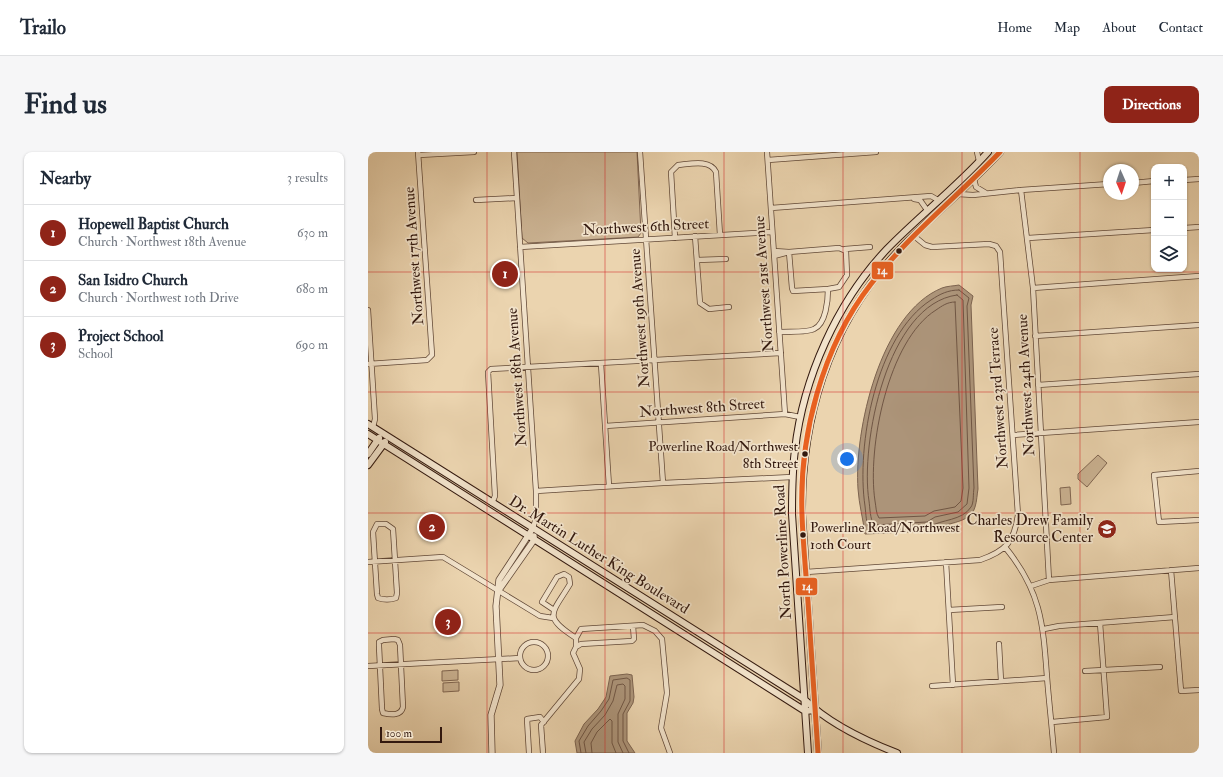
<!DOCTYPE html>
<meta charset="utf-8">
<style>
body{margin:0;font-family:"IM FELL Double Pica",serif;background:#f6f6f7;color:#1f2937}
.controls{position:absolute;right:12px;top:12px;display:grid;overflow:hidden;border-radius:8px;box-shadow:0 1px 3px #0004}
.controls button{width:36px;height:36px;display:grid;place-items:center;padding:0;border:0;border-bottom:1px solid #e0e1e3;background:#fff;color:#1f2937;font:20px sans-serif}
.compass{position:absolute;left:735px;top:12px;width:36px;height:36px;border-radius:50%;background:#fff;box-shadow:0 1px 3px #0004;rotate:177deg}
.scale{position:absolute;left:12px;bottom:10px;width:62px;box-sizing:border-box;padding-left:4px;border:2px solid #33190f;border-top:0;font-size:11px;line-height:14px;white-space:nowrap;color:#33190f;-webkit-text-stroke:3px #f2e3cb;paint-order:stroke}
.you{position:absolute;left:479px;top:307px;width:14px;height:14px;margin:-10px;border:3px solid #fff;border-radius:50%;background:#1a73e8;box-shadow:0 0 0 6px #1a73e833}
.badge{display:grid;place-items:center;width:26px;height:26px;border-radius:50%;background:#8f2418;color:#fff;font-size:13px;font-weight:700}
.pin{position:absolute;translate:-50% -50%;border:2px solid #fff;box-shadow:0 1px 4px #0006}
.list{margin:0;padding:0;list-style:none}
h2{display:flex;justify-content:space-between;align-items:center;height:52px;margin:0;padding:0 16px;font-size:17px}
h2 small{font-size:13px;font-weight:400;color:#747a83}
.list li{display:grid;grid-template-columns:26px 1fr auto;gap:12px;align-items:center;box-sizing:border-box;height:56px;padding:0 16px;border-top:1px solid #e0e1e3}
.list b{display:block;font-size:15px;white-space:nowrap}
.list p{margin:0;font-size:13px;white-space:nowrap;color:#747a83}
.list em{font-size:13px;font-style:normal;color:#747a83}
.icon{flex:none;width:22px;height:22px;fill:none;stroke:currentColor;stroke-width:2;stroke-linecap:round;stroke-linejoin:round}
.map{position:relative;flex:none;width:831px;height:601px;overflow:hidden;border-radius:8px}
header{display:flex;align-items:center;gap:24px;box-sizing:border-box;height:56px;padding:0 20px;background:#fff;border-bottom:1px solid #e0e1e3}
header strong{font-size:19px}
nav{display:flex;gap:22px;margin-inline-start:auto;font-size:14px}
.intro{display:flex;align-items:center;justify-content:space-between;box-sizing:border-box;height:96px;padding:0 24px}
h1{margin:0;font-size:28px}
.button{padding:10px 18px;border-radius:8px;background:#8f2418;color:#fff;font-size:14px;font-weight:700}
main{display:flex;gap:24px;padding:0 24px}
aside{flex:1;background:#fff;border-radius:8px;box-shadow:0 1px 3px #0004}
.map>svg:first-child{display:block}
.green{fill:#ccb494;stroke:#806652}
.water{fill:#ac9479;stroke:#7c634f}
.lines{fill:none;stroke-linecap:round;stroke-linejoin:round}
.shore{stroke:#705644;stroke-width:1}
.minor-casing{stroke:#614837;stroke-width:6}
.tertiary-casing{stroke:#614837;stroke-width:7}
.secondary-casing{stroke:#33190f;stroke-width:8}
.minor{stroke:#f2e3cb;stroke-width:4.5}
.tertiary{stroke:#f2e3cb;stroke-width:5.5}
.secondary{stroke:#f2e3cb;stroke-width:6}
.bus-1-casing{stroke:#f2e3cb;stroke-width:8}
.bus-1{stroke:#e86121;stroke-width:5}
.grid{fill:none;stroke:#d62828;stroke-width:1;stroke-opacity:0.55}
.bus-dot{fill:#33190f;stroke:#f2e3cb;stroke-width:1.5}
.labels{text-anchor:middle;dominant-baseline:central;stroke-width:3.5;stroke-linejoin:round;paint-order:stroke}
.bus-label{font-size:14px;fill:#33190f;stroke:#f2e3cb;text-anchor:end}
.street-label{font-size:15px;fill:#33190f;stroke:#f2e3cb}
.poi-label{font-size:15px;fill:#33190f;stroke:#f2e3cb;text-anchor:end}
.line-badge{stroke:#f2e3cb;stroke-width:1.5}
.badge-label{font-size:11px;text-anchor:middle;font-weight:bold;fill:#fff}
</style>
<header>
<strong>Trailo</strong>
<nav><a>Home</a><a>Map</a><a>About</a><a>Contact</a></nav>
</header>
<div class="intro"><h1>Find us</h1><a class="button">Directions</a></div>
<main>
<aside>
<h2>Nearby<small>3 results</small></h2>
<ul class="list">
<li><span class="badge">1</span><div><b>Hopewell Baptist Church</b><p>Church · Northwest 18th Avenue</p></div><em>630 m</em></li>
<li><span class="badge">2</span><div><b>San Isidro Church</b><p>Church · Northwest 10th Drive</p></div><em>680 m</em></li>
<li><span class="badge">3</span><div><b>Project School</b><p>School</p></div><em>690 m</em></li>
</ul>
</aside>
<div class="map">
<svg width="831" height="601" viewBox="0 0 831 601">
<rect width="100%" height="100%" fill="#ebd4af"/>
<filter id="stains"><feTurbulence type="fractalNoise" baseFrequency=".005" numOctaves="4"/><feColorMatrix values="0 0 0 0 .2 0 0 0 0 .09 0 0 0 0 .02 0 0 0 .5 -.17"/></filter>
<radialGradient id="worn" r=".72"><stop offset=".6" stop-color="#630" stop-opacity="0"/><stop offset="1" stop-color="#630" stop-opacity=".3"/></radialGradient>
<path class="green" d="M149,0H269L273,81L270,85L160,91L154,86Z
M730,303L739,311L719,335L710,327V322Z
M702,335L703,352L693,353L692,336Z
M90,518V528L74,529V519Z
M91,530V539L75,540V531Z"/>
<path class="water" d="M591,133L605,144L603,153L610,337C609,342 609,349 607,355C602,373 575,370 562,379L497,382C495,367 491,352 490,337C486,279 512,161 574,136C579,134 586,134 591,133Z
M259,522L264,523L266,545L265,551L259,561V589L267,601H209L207,589L216,572L230,557L238,545L242,524Z"/>
<g class="lines">
<path class="shore" d="M591,138L601,146L599,154L606,336C605,341 606,351 603,355C594,369 574,367 561,375L502,378C498,372 498,362 497,354C488,294 508,183 563,148C572,142 580,138 591,138Z
M589,143L595,148L601,336L599,352L590,360L567,365L559,370L506,373C502,367 502,356 501,349C492,292 519,152 589,143Z
M587,150L595,336L593,349L587,355L566,359L557,364L511,366C508,362 508,354 507,349C499,296 520,188 568,158C574,154 579,150 587,150Z
M213,601L211,589L220,574L233,559L241,547L245,528L259,526L262,528V549L255,562V589L261,601
M218,601L216,590L224,577L237,563L245,549L249,533L255,532L257,534V547L250,562V590L255,601
M224,601L223,591L229,580L242,567L244,569V591L248,601"/>
<defs>
<path id="minor" d="M146,0L168,339V366L165,376
M272,0L295,331
M399,0L417,262
M609,0L611,9
M51,3L106,0
M400,8L508,0
M606,27L608,35L618,41
M816,28L831,27
M765,31L786,29
M653,38L665,136L681,428
M590,42L605,43L653,38L741,32
M546,47L552,48L559,58
M108,48L149,46
M403,56L563,44L570,48
M816,76L831,75
M327,84L332,151L341,157L361,155
M307,86L303,20L310,13C322,12 342,7 348,20L352,83
M660,86L786,78
M152,95L404,80
M477,97L502,95
M406,99L421,100
M421,100L424,136L425,139L460,137
M406,104L421,100L471,96L478,99L479,123L471,135L460,137C460,148 458,172 446,177C439,181 420,179 411,180
M329,108L358,107
M665,136L831,124
M0,158L7,267L5,275
M667,184L831,173
M0,212L59,208L64,203L50,0
M233,212L241,334
M670,233L831,222
M237,274L417,262L432,265
M645,283L831,270
M831,319L786,323L791,370L831,368
M168,339L295,331L424,325
M124,351L127,344L120,220L123,217L413,201
M9,372H18L25,377L29,441L28,446C22,448 16,448 10,446L9,442L5,380Z
M637,395C673,439 675,471 679,525C681,550 684,576 686,601
M0,410L75,405L172,464L185,466
M578,410L585,533
M803,418L813,539L831,538
M438,420L612,408C638,399 646,390 650,363L632,100L628,94L621,92L564,95L557,93L546,84
M663,434L681,428L831,416
M186,458L174,450L189,425L196,422L201,425L202,432C184,462 174,464 208,486
M581,458L634,455
M676,477L691,474L807,465
M26,487L30,488L32,493L35,555C33,564 23,563 15,561L14,557L11,494V490L15,488Z
M152 504a14 14 0 1 1 28 0a14 14 0 1 1-28 0Z
M631,492L633,529
M208,495V486L213,477L275,473L287,479L294,487L299,541L293,576L302,601
M0,514L152,506
M717,519L792,515
M564,534L679,526
M684,570L739,565L732,471
M161,601L159,567L172,565L176,570
M175,601L173,573L211,527L212,517L205,501L208,495L213,492L264,489L266,487L265,474"/>
<path id="tertiary" d="M131,438L166,388V384
M124,601L123,563L132,533L128,454L131,428L165,376"/>
<path id="secondary" d="M0,272L436,547C459,570 498,589 529,601
M0,282L437,559L447,558
M0,302L11,286
M0,313L17,290
M440,601L424,362C424,341 424,320 427,298C435,226 469,150 519,97C551,64 590,34 620,0
M450,601L434,362C433,268 460,176 524,106C558,68 598,37 632,0"/>
</defs>
<use href="#minor" class="minor-casing"/>
<use href="#tertiary" class="tertiary-casing"/>
<use href="#secondary" class="secondary-casing"/>
<use href="#minor" class="minor"/>
<use href="#tertiary" class="tertiary"/>
<use href="#secondary" class="secondary"/>
<defs>
<path id="bus-1" d="M450,601C447,551 443,500 440,450C438,421 435,392 434,363C431,284 454,195 503,132C541,83 589,45 632,0"/>
</defs>
<use href="#bus-1" class="bus-1-casing"/>
<use href="#bus-1" class="bus-1"/>
</g>
<path class="grid" d="M119,0V601M237,0V601M356,0V601M475,0V601M594,0V601M712,0V601M0,120H831M0,240H831M0,361H831M0,481H831"/>
<defs>
<symbol id="school-disc" viewBox="-11 -11 22 22"><circle r="9.5" fill="#8f2418" stroke="#f2e3cb"/><path d="M0-5L7-2L0 1L-7-2ZM-4 1L0 2.5L4 1V4Q0 6-4 4Z" fill="#fff"/></symbol>
</defs>
<g fill-rule="evenodd">
<use href="#school-disc" x="728" y="366" width="22" height="22"/>
</g>
<g class="bus-dot">
<circle cx="531" cy="99" r="3.5"/>
<circle cx="437" cy="302" r="3.5"/>
<circle cx="435" cy="383" r="3.5"/>
</g>
<g class="labels">
<g class="bus-label">
<text x="430" y="294">Powerline Road/Northwest<tspan x="430" dy="17">8th Street</tspan></text>
<text x="442" y="375" text-anchor="start">Powerline Road/Northwest<tspan x="442" dy="17">10th Court</tspan></text>
</g>
<g class="street-label">
<text transform="translate(278 75) rotate(-3)">Northwest 6th Street</text>
<text transform="translate(46 104) rotate(-94)">Northwest 17th Avenue</text>
<text transform="translate(396 132) rotate(-94)">Northwest 21st Avenue</text>
<text transform="translate(272 166) rotate(-94)">Northwest 19th Avenue</text>
<text transform="translate(149 225) rotate(-94)">Northwest 18th Avenue</text>
<text transform="translate(658 233) rotate(-93)">Northwest 24th Avenue</text>
<text transform="translate(630 246) rotate(-94)">Northwest 23rd Terrace</text>
<text transform="translate(334 256) rotate(-4)">Northwest 8th Street</text>
<text transform="translate(415 400) rotate(-93)">North Powerline Road</text>
<text transform="translate(231 403) rotate(32)">Dr. Martin Luther King Boulevard</text>
</g>
<g class="poi-label">
<text x="725" y="368">Charles Drew Family<tspan x="725" dy="17">Resource Center</tspan></text>
</g>
</g>
<g class="line-badge">
<rect x="503" y="109" width="23" height="19" rx="4" fill="#e86121"/>
<rect x="427" y="425" width="23" height="19" rx="4" fill="#e86121"/>
</g>
<g class="badge-label">
<text x="514" y="122">14</text>
<text x="439" y="438">14</text>
</g>
<rect width="100%" height="100%" filter="url(#stains)"/>
<rect width="100%" height="100%" fill="url(#worn)"/>
</svg>
<div class="controls">
<button>+</button>
<button>−</button>
<button><svg class="icon" aria-label="layers" viewBox="0 0 24 24"><path d="M12 4l9 5-9 5-9-5zM3 14l9 5 9-5"/></svg></button>
</div>
<svg class="compass" viewBox="-18 -18 36 36"><path d="M0-13l5 13h-10z" fill="#e53935"/><path d="M0 13l5-13h-10z" fill="#747a83"/></svg>
<div class="scale">100 m</div>
<div class="you"></div>
<div class="pin badge" style="left:137px;top:122px">1</div>
<div class="pin badge" style="left:64px;top:375px">2</div>
<div class="pin badge" style="left:80px;top:470px">3</div>
</div>
</main>
